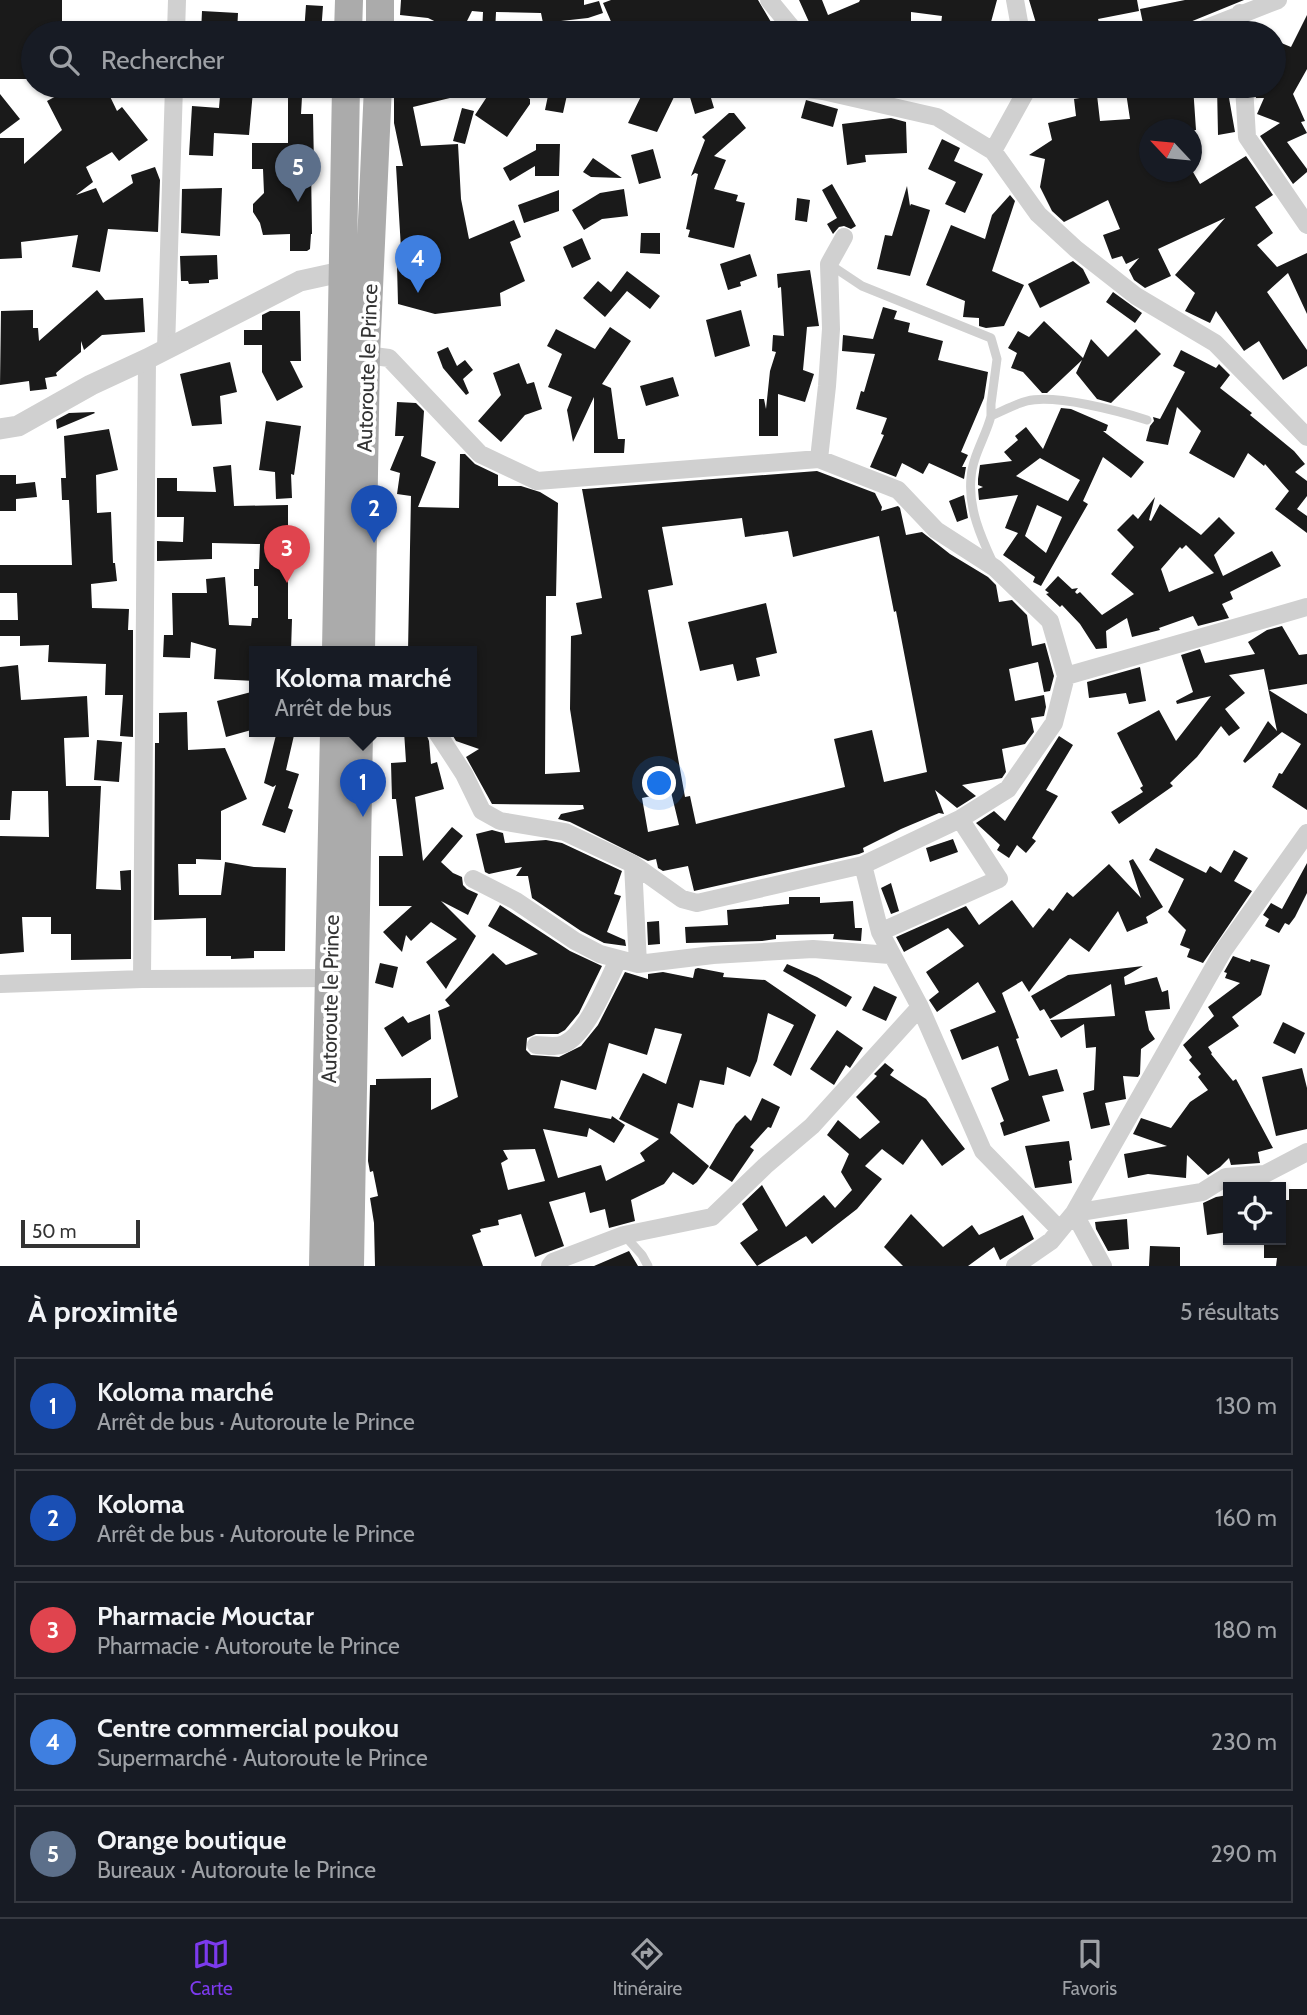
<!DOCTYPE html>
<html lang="fr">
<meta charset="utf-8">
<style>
body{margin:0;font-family:Cabin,sans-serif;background:#242831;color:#f1f3f6}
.controls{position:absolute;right:21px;bottom:21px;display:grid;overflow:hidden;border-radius:0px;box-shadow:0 2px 5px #0004}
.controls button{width:63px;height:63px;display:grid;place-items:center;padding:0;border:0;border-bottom:2px solid #363941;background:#171b24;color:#f1f3f6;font:35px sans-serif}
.compass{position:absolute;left:1139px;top:119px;width:63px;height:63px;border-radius:50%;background:#171b24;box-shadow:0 2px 5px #0004;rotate:296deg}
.scale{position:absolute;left:21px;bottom:18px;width:119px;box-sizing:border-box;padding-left:7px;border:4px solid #333;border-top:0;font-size:19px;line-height:24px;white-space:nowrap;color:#333;-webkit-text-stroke:5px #fff;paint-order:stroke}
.you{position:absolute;left:660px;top:784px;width:24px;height:24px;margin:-18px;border:5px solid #fff;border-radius:50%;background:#1a73e8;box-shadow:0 0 0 10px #1a73e833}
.badge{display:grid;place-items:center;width:46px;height:46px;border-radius:50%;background:#7c3aed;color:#fff;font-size:23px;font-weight:700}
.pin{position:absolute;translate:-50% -58px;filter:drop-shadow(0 2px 4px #0008)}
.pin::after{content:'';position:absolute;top:37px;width:24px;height:21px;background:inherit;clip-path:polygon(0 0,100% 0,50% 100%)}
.popup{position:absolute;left:249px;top:646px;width:228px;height:91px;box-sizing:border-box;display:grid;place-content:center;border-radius:0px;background:#171b24;filter:drop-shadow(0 2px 5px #0005);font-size:23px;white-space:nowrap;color:#9ea1a6}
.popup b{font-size:26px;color:#f1f3f6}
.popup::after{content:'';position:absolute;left:50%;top:100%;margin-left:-14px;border:14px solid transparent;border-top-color:#171b24}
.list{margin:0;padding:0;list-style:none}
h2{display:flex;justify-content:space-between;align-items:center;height:91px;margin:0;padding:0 28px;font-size:30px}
h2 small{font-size:23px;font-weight:400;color:#9ea1a6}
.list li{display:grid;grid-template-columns:46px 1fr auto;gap:21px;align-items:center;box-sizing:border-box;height:98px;margin:0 14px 14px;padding:0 14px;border:2px solid #363941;border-radius:0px}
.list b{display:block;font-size:26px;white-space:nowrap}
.list p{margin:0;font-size:23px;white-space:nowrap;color:#9ea1a6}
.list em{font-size:23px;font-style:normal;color:#9ea1a6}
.icon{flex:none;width:38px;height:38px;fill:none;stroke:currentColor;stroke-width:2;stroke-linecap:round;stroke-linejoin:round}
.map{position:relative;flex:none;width:1307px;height:1266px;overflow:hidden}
.search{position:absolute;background:#171b24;box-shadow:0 2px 5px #0004;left:21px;right:21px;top:21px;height:77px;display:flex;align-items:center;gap:18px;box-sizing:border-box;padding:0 24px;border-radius:38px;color:#9ea1a6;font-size:26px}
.sheet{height:651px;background:#171b24}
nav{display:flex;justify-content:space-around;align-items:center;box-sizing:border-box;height:98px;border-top:2px solid #363941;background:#171b24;font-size:19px;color:#9ea1a6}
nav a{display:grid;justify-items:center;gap:4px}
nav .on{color:#7c3aed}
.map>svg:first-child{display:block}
.building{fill:#1a1a1a;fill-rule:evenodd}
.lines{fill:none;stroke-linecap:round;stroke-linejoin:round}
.service{stroke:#d0d0d0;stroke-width:9}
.minor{stroke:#d0d0d0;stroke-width:18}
.tertiary{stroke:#d0d0d0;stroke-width:21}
.primary{stroke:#ababab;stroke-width:28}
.labels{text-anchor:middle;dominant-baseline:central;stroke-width:7;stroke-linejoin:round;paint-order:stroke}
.street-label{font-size:21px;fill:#333;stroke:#fff}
</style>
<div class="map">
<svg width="1307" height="1266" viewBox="0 0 1307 1266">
<rect width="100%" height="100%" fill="#fff"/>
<path class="building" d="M0,0H62V33H33V79H0Z
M401,0H584V5L599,1L603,13L588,18L543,23L541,13L496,12L495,33H482L483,12L472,11L461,33H459L428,18L400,15Z
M611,0H758L771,22L752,33L746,25L727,33H616L603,3Z
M799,0H822L828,15L859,2L860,0H997L988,33H940L942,16L911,12V24H898L896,33H814Z
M1029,0H1137L1139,11L1098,19L1102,33H1039Z
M1185,0H1244L1190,22L1185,26L1183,33H1145L1140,9Z
M306,5L323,6L321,33H304Z
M202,11L238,13L237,33H201Z
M1307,15V69L1293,94L1305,121L1301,122L1307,133L1287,142L1307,169V172L1293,184L1260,136L1280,123L1257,114L1264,98H1256L1255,86H1274V40L1291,47Z
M75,86H105L117,111L122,107L148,140L119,161L112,152L86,167L93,182L76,195L96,188L103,203L133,183L131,175L155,167L160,180L158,232L108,229L100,272L72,267L78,235L21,242L22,258L0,259V138H24V164L62,130L47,101Z
M394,86H451L454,97L413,107L421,146L458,144L461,199L469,239L514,220L521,237L510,242L525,281L500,293L501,306L435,314L398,304L397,265H402L396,166H403L394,123Z
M494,86H510L530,99V104L507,137L475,115Z
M550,86H569L563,113L545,110Z
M646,86L674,97L657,132L628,123Z
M1125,86H1193L1196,130H1150V172H1193L1200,184L1246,156L1273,195L1255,207L1273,233L1257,245L1277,267L1307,253V314L1288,273L1267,292L1307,350V366L1283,380L1259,341L1244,351L1216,311L1210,323L1185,311L1195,293L1175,275L1225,218L1158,249L1171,276L1145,288L1134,280L1129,270L1139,258L1126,264L1122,256L1112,259L1103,235L1120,229L1108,200L1064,222L1052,211L1040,187L1045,159L1029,155L1052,140L1048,123L1076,116L1074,99L1097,95L1100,121L1130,119Z
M1217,86H1233V98H1229L1235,132L1218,135Z
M708,88L714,108L695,114L689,94Z
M226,89L253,91L249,135L214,133L213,156L189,155L192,106L219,108L220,96L226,97Z
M0,94L20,119L0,134Z
M288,96L302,97L301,114H313L314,167H311L312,234H311L310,249L307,251H290V234L263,235L260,223L253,212V204L264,193L263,169H252V143H288Z
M806,100L838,109L833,127L801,118Z
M462,108L474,111L465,144L453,141Z
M729,113H734L746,128L714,156L726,160L714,189L738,195L736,201L745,203L734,248L688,237L690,230L686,229L698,174L695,173L691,176L705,140L702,137Z
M891,118L906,122L907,153L865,155L866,162L847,165L842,124Z
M942,139L960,148L954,161L983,174L965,213L945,204L956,182L928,169Z
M536,144H560L559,176H535V166L510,181L503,168L536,150Z
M653,149L661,178L639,184L631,155Z
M593,158L622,178L591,177L583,172Z
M832,184L856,226L851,229L844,226L839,227L833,234L827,224L837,218L822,190Z
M907,186L910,206L911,204L930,210L910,276L877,269L885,235L892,236Z
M222,188L220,236L181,233L182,189Z
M624,189L628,216L602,219L584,230L572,210L600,193Z
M559,190V211L524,223L518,205Z
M1010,195L1015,201L992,271L1024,285L1004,326L986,328L979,326V318L963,317L965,301L926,285L951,225L985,239L992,215Z
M797,198L810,200L807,222L795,220Z
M641,233H660V254L640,253Z
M582,238L591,259L572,268L563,247Z
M750,254L757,276L740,282L741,286L728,290L720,264Z
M217,255L218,279L209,280V283L189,284L188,281H181L180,256Z
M1073,261L1083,269L1090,283L1040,308L1028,284Z
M810,270L819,326L807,327L803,370L814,374L805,402L778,394V436H759V399H764L766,409L770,371L776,352L772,351L773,335L784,336L781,287L778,288L777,274Z
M627,271L660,296L650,309L627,291L605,317L583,298L598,281L611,292Z
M97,290L105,300L143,298L145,332L102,335L84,350L81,341V352L56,373L57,376L45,378L47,389L30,391L29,381L0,385L1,311L33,310V328H38L39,341Z
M1113,292L1142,313L1135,323L1106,302Z
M883,307L897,311L894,319L910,323L908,332L943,341L938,360L988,372L984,398L961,452L968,455L962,467H966L964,479L929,463L923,474L902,463L896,477L870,467L884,435L881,434L887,418L856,409L861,391L864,392L875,354L842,351L843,335L873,339Z
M741,310L750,346L715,357L706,320Z
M270,311H300L301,361H290L303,387L277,401L262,372V345H244V330H262V315Z
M1044,321L1083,358L1091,339L1108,357L1136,329L1161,354L1111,403L1097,399L1076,373L1082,360L1047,393H1042L1023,372L1011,368L1017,353L1008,348L1018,331L1029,337Z
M610,327L631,341L602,384L611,388L618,439H625L624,453H594V397L573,442L567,410L572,397L548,387L562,354L547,346L556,329L595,349Z
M448,347L457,366L465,360L473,370L463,379L469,393L466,395L443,368L437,352Z
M1181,350L1216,368L1219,364L1230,375L1220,388L1252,413L1250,415L1294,451L1305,464L1295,472L1307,481V496L1297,509L1307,516V533L1275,509L1289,491L1265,464L1264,466L1248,453L1234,478L1189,453L1201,431L1177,407L1168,445L1146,441L1150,426L1154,421L1153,417L1160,419L1185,372L1173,366Z
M230,362L237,392L220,396L222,424L192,426L180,374Z
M519,363L527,384L534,382L542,409L525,415L501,442L478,421L501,395L493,373Z
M673,377L679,396L646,406L640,386Z
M397,402L416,403L424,411L421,456L436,462L418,507L459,508L460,454H465L475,464L498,475V486H521L540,492L558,503L556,596H546L545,774L580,772L570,709L571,636L582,634L576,603L602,598L582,489H585L817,471L875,493L882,507L881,511L898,506L900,508L906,535L922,532L950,554L988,577L996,585L999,602L1012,600L1027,615L1032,646L1045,643L1054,676L1050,691L1044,692L1038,662L1009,669L1015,701L1044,695L1046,707L1044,716L1031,718L1034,732L1025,744L1002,749L1006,772L1002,778L962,785L976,796L957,808L935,790L944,814L939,813L901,829L863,848L864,852L859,854L694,891L688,866L663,871L658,868L656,859L648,861L570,822L558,819L561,814L584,809L583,805L492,804L466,757L479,749L456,741L450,731H472V651H408L411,496L397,494L400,473L390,470L404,436H395ZM742,518L745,537L788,531L793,557L879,536L894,612L896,611L927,772L884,782L872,730L834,739L845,787L696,824L690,796L685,797L648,590L673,585L662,527ZM671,792L679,825L648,832L642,798Z
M1061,408L1071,409L1108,425L1106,431H1103L1144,462L1131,478L1103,457L1083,501L1088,504L1041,586L1033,582L1035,577L1003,555L1018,533L1005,528L1018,495L979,500L978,489L983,487L978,485V479L980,465L1012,461L1004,452L1018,440L1015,436L1026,427L1043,449ZM1040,458L1080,480L1068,501L1016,476ZM1037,505L1062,517L1046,553L1025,536Z
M94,412L95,413L57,429L56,420L69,413Z
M266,421L301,426L294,475L291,474L292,498L276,499L275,472L259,470Z
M109,429L118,470L96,475L97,513L111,512L113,563H115L117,581L91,584L92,608L129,609L128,630H133V737L120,736L123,695H105L106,664L48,662L49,645L20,646V636H0V620H18L17,593H0V565H72L69,500H62L61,478H66L64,436Z
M231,465L234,506L288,505V619H292L291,651H255V681L214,679L216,649L191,642L190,658L163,657L164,635H173L172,593H207L206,579L225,577L229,625L251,626L252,618H258V586H254V569H259L260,544L212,543V559L157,561V541L183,542L184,517H157V478H177V491L216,492L213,467Z
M0,475H16V484L35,482L37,497L16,499V511H0Z
M964,495L968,518L957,522L949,501Z
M1155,497L1149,520L1151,521L1160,504L1201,535L1219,517L1235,533L1214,555L1223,576L1272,551L1281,566L1230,592L1233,599L1222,604L1229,618L1198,626L1193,616L1159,628L1160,630L1132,637L1127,618L1106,631L1107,648L1096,649L1080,624L1062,605L1060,607L1046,594L1049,593L1045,590L1058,576L1072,589L1078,588L1075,592L1077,594L1080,592L1102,615L1134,594L1111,574L1134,547L1117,530L1133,514L1138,519ZM1186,545L1214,573L1169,592L1161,569L1180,547L1182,549Z
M766,603L777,653L756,658L760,676L737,681L733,664L700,671L688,622Z
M1282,626L1299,655L1307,654V684L1269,690L1307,714V810L1272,787L1279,773L1282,774L1301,744L1282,732L1245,763L1243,761L1268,721L1277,731L1264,669L1229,675L1245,693L1225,709L1240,728L1229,736L1221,726L1197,757L1170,783L1173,786L1119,824L1111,812L1143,792L1140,788L1143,786L1117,733L1159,710L1176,741L1211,696L1177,704L1176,701L1193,692L1181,655L1200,649L1205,663L1255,654L1248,642L1267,630Z
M18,665L21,700L87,696L89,737L64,738L66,786H101L96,889L121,890L120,871L131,870V959L71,960V934H51V917H22L24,952L0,954V836L49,837L48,791H12L10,820H0V667Z
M1140,667L1146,701L1129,704L1126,693L1089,698L1087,682Z
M255,691V729L226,737L217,701Z
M187,712L188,750L225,748L247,799L221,811V860L196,859V864H178L179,895H221L225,862L254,867L286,868L285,951H254V958L231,959V956H206V918L154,920L155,743H159V713Z
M277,731H295L286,770L299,774L288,808L293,810L285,833L262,825L276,785L273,787L264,783Z
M404,731H425L429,741L431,764L437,762L444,789L415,797L423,861L452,827L463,836L441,862L453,873L462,877L463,885L467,889L478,894L468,915L441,901L476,936L446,989L426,962L457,939L431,922L411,941L406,935L402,952L383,932L412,906H379V856H403L396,799H392L391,763L406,762Z
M1059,736L1073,745L1046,790L1058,796L1032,838L1036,841L1026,853L1017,845L1009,858L997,850L1000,845L976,823L994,811L1005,821Z
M97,740L122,742L119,782L94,780Z
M492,830L503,833L505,843L546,840L562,843L622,871L614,894L621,896L607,932L625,940L626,946L604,943L581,931L532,898L528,876H516L522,867L489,874L485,872L476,834Z
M953,839L958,852L930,862L926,848Z
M1156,848L1206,873L1210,866L1221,873L1234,850L1248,858L1234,881L1252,891L1203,963L1187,957L1190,949L1180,945L1186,930L1168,912L1184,879L1149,860Z
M1133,859L1163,907L1146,917L1148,923L1127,932L1118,911L1089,952L1070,938L1029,992L1022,981L1002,993L1019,1038L1016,1039L1029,1076L1057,1069L1064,1091L1042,1096L1050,1121L1004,1136L1000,1123L1004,1121L991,1088L1009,1080L998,1046L962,1060L950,1030L996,1012L978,982L937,1012L929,1000L939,992L926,972L964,946L948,928L904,952L896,937L966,906L979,925L1012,900L1033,928L1049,908L1053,911L1067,892L1073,897L1109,864L1141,898L1129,861Z
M1307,863V893L1295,917L1289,925L1285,923L1279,933L1265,926L1269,919L1263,915L1271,903L1282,909Z
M891,883L899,911L891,914L881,888Z
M789,897H820V903L853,901L855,928H862L861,941L833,939L834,934L776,935V939L762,941L686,943L685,927L728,925L727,910L789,904Z
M500,905L570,951L602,966L579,1013L565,1030L558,1034H536L527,1038L526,1050L531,1055L559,1057L581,1046L598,1025L625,972L648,979V974L663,972L693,978L695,969L698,968L724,973L723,977L765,980L816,1015L791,1076L773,1065L794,1025L768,1013L757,1061L750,1077L727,1067L724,1085L700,1080L693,1108L678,1103L670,1133L709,1166L697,1182L693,1185L673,1172L664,1184L631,1200L635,1221L609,1228L605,1209L590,1213L585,1192L549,1202L564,1246L548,1252L535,1257L521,1214L498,1220L499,1225L480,1229L481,1232L472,1235L483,1266H375L374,1223L370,1198L378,1196L373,1171L370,1172L368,1161L370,1085H376V1079L431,1078V1110L458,1097L438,1011L450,1006L445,1000L493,953L506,965L538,954L488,926ZM655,1028L682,1034L666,1084L643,1073L619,1119L659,1139L640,1153L645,1161L606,1181L601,1165L558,1178L543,1129L587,1137L589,1128L614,1143L625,1125L612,1116L611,1119L554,1108L561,1080L596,1090L609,1043L647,1055ZM535,1149L545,1181L508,1190L501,1163L508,1159L503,1150Z
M659,921L660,944L648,945L647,922Z
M1233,956L1250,962L1251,959L1270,965L1261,995L1232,1017L1239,1026L1208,1047L1212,1053L1211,1054L1233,1081L1236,1079L1273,1148L1258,1152L1260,1163L1231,1165L1229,1158L1220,1167L1208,1175L1187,1155L1186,1178L1148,1174L1128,1178L1124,1154L1167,1146L1133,1134L1141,1118L1171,1128L1190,1102L1208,1090L1198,1077L1201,1074L1189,1060L1192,1057L1183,1045L1214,1016L1208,1007L1240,983L1225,978L1227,973L1224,972Z
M380,963L398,967L393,988L375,983Z
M787,964L817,977L852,997L846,1007L783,971Z
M1143,966L1124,977L1125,985L1157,977L1162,992L1168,990L1170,1009L1145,1011L1149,1030L1155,1039L1141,1049L1140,1074L1138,1077L1123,1076L1126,1099L1105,1103L1110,1125L1091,1129L1083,1093L1094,1090L1096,1047L1086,1048L1084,1024L1061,1038L1050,1020L1115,1016L1111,984L1050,1019L1044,1009L1040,1011L1031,996L1068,975Z
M874,986L897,997L886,1021L862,1010Z
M430,1014L431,1039L402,1057L384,1028L403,1016L408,1023Z
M1283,1022L1305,1033L1295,1054L1273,1043Z
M837,1030L863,1048L850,1068L846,1065L834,1085L810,1069Z
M885,1063L894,1070L890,1075L926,1099L965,1149L942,1166L922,1139L903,1165L882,1149L865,1166L882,1179L857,1209L812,1244L806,1236L757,1266L740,1243L758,1230L742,1204L762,1185L786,1227L824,1195L835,1208L852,1190L841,1172L849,1154L827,1135L838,1120L860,1139L880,1122L856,1097L877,1076L874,1074Z
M1302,1068L1307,1088V1129L1276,1136L1262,1077Z
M762,1098L780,1107L771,1128L768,1127L750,1147L754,1150L732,1182L709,1168L736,1124L745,1115L751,1121Z
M1069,1141L1072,1160L1069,1161L1072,1183L1035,1188L1025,1146Z
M1289,1189H1307V1266H1276L1277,1258H1264V1240H1281V1200H1289Z
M1228,1195V1232L1207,1235L1203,1203L1216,1197Z
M911,1214L943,1247L972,1225L979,1235L1023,1215L1034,1239L1000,1260L994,1247L968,1266H903L884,1247Z
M1127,1219L1129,1249L1108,1251L1096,1229L1095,1222Z
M1150,1246L1180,1247V1266H1149Z
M629,1251L638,1266H594Z"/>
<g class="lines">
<path class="service" d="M829,264L862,286L991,338L997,359L991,404V416
M993,563C981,537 968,508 971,478C972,457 986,436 991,416C1003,411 1015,404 1027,401C1055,394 1119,411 1147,420
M624,1235L642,1255L648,1266"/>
<path class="minor" d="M769,0L796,33
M1015,0L1021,33
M1240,13L1241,33
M176,33L177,0
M1194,33L1278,0
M785,86L823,91L937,117L993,151L1038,214L1076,249L1136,296L1215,343L1307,437
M1244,86L1247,137L1307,225
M993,151L1029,86
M166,349L174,86
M366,355L389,358L480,454L537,481L819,459L898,490L936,530L995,568L1050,621L1066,676L1054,723L1008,789L960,819L863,865
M819,459L827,386L831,329L829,264L844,237
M1066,676L1307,607
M436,731L464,774L482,811L500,821L565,832L633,864L682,899L697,903L863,865L880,932L920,1007L983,1151L1059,1229
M633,864L638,964
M473,879L516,901L575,941L600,954L638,964L713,955L813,949L890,955
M880,932L999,879L960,819
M142,979L147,359
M0,984L142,979L330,978
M536,1045C544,1045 556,1048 564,1044C587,1034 607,982 618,960
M550,1266L553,1262L624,1235L712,1217L765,1166L812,1126L920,1007
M1015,1266L1051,1241L1074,1213L1223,951L1307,833
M1103,1266L1074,1213L1202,1192L1226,1177L1265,1174L1307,1152"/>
<path class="tertiary" d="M0,429L18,426L91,385L147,359L300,281L341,272"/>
<path class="primary" d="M380,0V33
M348,33L349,0
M336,651L346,86
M361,651L366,355L378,86
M323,1266L334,731
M350,1266L359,731"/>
</g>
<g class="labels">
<g class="street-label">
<text transform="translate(367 368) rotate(-88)">Autoroute le Prince</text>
<text transform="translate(330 999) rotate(-89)">Autoroute le Prince</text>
</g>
</g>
</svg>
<div class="controls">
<button><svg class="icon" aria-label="locate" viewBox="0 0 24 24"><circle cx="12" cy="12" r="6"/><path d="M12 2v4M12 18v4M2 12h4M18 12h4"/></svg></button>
</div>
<svg class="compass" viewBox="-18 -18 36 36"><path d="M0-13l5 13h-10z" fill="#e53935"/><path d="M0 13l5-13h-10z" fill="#9ea1a6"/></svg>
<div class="scale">50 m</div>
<div class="you"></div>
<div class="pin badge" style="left:363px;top:817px;background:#1a4fb4">1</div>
<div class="popup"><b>Koloma marché</b>Arrêt de bus</div>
<div class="pin badge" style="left:374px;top:543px;background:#1a4fb4">2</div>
<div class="pin badge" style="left:287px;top:583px;background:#e0444e">3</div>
<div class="pin badge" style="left:418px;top:293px;background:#3f7fe0">4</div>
<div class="pin badge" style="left:298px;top:202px;background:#5c6f8a">5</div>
<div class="search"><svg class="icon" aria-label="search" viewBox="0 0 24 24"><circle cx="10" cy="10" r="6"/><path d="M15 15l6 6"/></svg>Rechercher</div>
</div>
<section class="sheet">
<h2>À proximité<small>5 résultats</small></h2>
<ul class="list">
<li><span class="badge" style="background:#1a4fb4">1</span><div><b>Koloma marché</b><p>Arrêt de bus · Autoroute le Prince</p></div><em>130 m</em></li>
<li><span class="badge" style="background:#1a4fb4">2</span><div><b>Koloma</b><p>Arrêt de bus · Autoroute le Prince</p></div><em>160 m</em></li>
<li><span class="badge" style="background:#e0444e">3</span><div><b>Pharmacie Mouctar</b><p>Pharmacie · Autoroute le Prince</p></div><em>180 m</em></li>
<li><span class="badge" style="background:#3f7fe0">4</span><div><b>Centre commercial poukou</b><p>Supermarché · Autoroute le Prince</p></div><em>230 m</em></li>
<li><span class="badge" style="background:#5c6f8a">5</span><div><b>Orange boutique</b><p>Bureaux · Autoroute le Prince</p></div><em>290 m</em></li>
</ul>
</section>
<nav>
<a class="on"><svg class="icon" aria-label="map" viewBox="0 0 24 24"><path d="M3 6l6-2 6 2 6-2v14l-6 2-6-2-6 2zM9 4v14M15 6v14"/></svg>Carte</a>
<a><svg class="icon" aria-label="directions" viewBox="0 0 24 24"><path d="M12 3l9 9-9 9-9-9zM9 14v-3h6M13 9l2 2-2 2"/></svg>Itinéraire</a>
<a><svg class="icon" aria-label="saved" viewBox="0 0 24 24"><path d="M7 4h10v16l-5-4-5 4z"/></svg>Favoris</a>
</nav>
